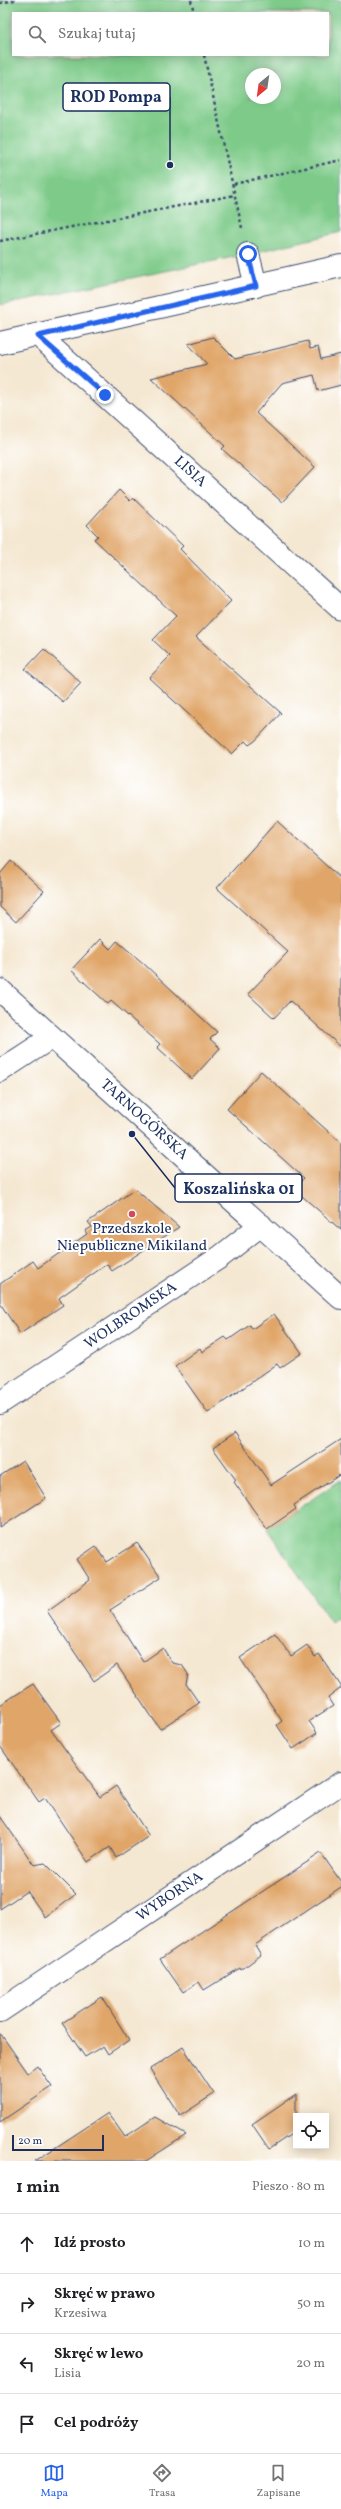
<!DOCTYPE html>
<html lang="pl">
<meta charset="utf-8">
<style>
body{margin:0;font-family:Vollkorn,serif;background:#f6f6f6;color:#202124}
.controls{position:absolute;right:12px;bottom:12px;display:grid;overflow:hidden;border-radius:0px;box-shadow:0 2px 10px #0003}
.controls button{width:36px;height:36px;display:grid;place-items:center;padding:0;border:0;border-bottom:1px solid #e0e0e0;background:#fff;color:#202124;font:20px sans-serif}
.compass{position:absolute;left:245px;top:68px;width:36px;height:36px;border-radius:50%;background:#fff;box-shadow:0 2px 10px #0003;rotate:209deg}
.scale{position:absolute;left:12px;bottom:10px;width:92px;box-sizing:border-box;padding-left:4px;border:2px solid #1b2f5e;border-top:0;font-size:11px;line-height:14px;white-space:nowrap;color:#1b2f5e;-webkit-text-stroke:3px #fff;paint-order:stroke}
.stop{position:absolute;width:12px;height:12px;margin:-9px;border:3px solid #2563eb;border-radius:50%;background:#fff}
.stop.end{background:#2563eb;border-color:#fff;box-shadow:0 1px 4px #0008}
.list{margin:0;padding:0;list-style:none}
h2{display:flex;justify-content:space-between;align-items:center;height:52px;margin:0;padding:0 16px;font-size:17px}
h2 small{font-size:13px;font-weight:400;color:#757577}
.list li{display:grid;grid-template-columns:26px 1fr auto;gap:12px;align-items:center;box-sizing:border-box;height:60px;padding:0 16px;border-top:1px solid #e0e0e0}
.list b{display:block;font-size:15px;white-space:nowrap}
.list p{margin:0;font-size:13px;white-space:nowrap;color:#757577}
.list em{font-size:13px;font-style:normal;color:#757577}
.icon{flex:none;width:22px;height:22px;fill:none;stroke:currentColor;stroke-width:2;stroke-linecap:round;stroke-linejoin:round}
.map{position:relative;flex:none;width:341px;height:2161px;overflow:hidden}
.search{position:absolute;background:#fff;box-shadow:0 2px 10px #0003;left:12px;right:12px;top:12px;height:44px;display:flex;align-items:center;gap:10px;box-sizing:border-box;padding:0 14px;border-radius:0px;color:#757577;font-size:15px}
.sheet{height:292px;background:#fff}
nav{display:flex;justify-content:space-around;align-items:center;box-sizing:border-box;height:56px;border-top:1px solid #e0e0e0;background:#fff;font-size:11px;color:#757577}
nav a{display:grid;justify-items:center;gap:2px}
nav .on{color:#2563eb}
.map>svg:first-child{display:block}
.green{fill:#7ecb89;stroke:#4c7d74;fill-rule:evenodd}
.building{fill:#e0a568}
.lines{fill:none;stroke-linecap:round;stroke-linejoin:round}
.minor-casing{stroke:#3c4b6f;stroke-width:24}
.path{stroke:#3c4b6f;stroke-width:2.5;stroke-dasharray:3 3;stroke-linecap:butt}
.minor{stroke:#fff;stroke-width:22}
.route{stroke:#2563eb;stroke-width:5}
.poi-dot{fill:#d1495b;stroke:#fff;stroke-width:1.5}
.labels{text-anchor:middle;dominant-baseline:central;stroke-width:4;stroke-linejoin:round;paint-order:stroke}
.street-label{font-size:15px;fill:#1b2f5e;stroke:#fff}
.poi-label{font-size:15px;fill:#1b2f5e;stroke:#fff}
.leader{fill:none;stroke:#1b2f5e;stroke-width:1.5}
.callout-dot{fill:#1b2f5e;stroke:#fff;stroke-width:1.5}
.callout{fill:#fff;stroke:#1b2f5e;stroke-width:1.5}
.callout-label{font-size:16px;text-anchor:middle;font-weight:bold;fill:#1b2f5e}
</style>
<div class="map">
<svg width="341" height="2161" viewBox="0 0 341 2161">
<rect width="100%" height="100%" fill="#fff"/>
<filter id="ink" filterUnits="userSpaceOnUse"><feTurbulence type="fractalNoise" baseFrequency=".025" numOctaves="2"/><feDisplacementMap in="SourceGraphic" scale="8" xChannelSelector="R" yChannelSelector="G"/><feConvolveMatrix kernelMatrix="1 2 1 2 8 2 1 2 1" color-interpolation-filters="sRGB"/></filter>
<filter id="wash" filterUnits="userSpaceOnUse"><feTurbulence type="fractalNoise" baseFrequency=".012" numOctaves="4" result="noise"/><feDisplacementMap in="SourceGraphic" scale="16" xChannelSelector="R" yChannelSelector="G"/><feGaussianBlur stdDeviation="0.9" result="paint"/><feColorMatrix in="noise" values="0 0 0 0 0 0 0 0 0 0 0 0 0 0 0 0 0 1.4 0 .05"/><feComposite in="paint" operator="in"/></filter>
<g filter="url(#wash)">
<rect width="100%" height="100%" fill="#f5e8d2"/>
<path class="green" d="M0,0H341V232L248,254L0,305ZM13,13H328V55H13ZM251,74H275V98H251Z
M341,1480V1615L331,1622L267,1529Z"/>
<g id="blocks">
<path class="building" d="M213,337L235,359L308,341L310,349L318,347L321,359L341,354V385L318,391L314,375L282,383L256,413L315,467L282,502L222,449L225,446L151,378L207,364L188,344Z
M119,490L130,501L133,498L183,546L180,549L231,601L196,637L281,713L255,741L249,745L245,741L232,754L149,678L170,656L153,640L176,616L94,539L98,536L87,525Z
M44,649L81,683L63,702L25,669Z
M277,821L341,879V1047L290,1001L274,1018L248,994L288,952L217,888Z
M11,861L44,891L16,922L0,907V874Z
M100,939L110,949L117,941L143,963L217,1032L210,1039L220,1048L192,1079L157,1047L160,1044L111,1001L108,1004L71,970Z
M261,1071L341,1143V1230L294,1189L304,1178L227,1109Z
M135,1189L179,1227L112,1271L107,1264L59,1298L63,1305L20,1334L0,1303V1284L33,1261L38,1268L87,1234L85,1231L92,1227L88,1222Z
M274,1314L302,1353L280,1368L277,1364L208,1413L175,1366L200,1348L202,1352L225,1337L228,1340L250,1325L252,1329Z
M235,1433L271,1485L341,1439V1474L294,1505L296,1509L267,1529L234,1482L236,1480L213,1448Z
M23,1461L46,1498L0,1528V1476Z
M137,1543L161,1577L110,1610L143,1662L163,1648L172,1663L182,1665L188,1674L186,1684L199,1703L160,1729L117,1665L94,1681L47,1611L90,1580L77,1559L96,1546L107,1562Z
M275,1634L291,1656L307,1645L315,1657L319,1654L341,1686V1688L328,1698L333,1706L309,1721L317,1733L293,1749L277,1725L282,1721L240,1658Z
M33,1684L61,1723L51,1730L100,1797L116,1786L149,1836L116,1858L110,1847L88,1862L45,1798L39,1802L0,1746V1705Z
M0,1816L34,1865L45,1863L76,1894L45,1917L27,1891L0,1909Z
M321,1853L341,1882V1887L255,1945L261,1955L241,1970L240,1968L204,1990L199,1982L183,1992L160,1959Z
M102,1997L129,2040L108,2054L103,2046L85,2057L62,2023Z
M0,2033L28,2073L37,2066L52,2087L0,2122Z
M183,2047L214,2094L180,2116L150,2069Z
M296,2094V2131L269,2149L252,2124Z
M108,2113L125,2137L155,2117L186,2135L146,2161H35Z"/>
</g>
</g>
<g filter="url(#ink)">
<use href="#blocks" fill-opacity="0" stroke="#3c4b6f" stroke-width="1"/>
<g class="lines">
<defs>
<path id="minor" d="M248,254L256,286
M38,335L341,609
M0,343L341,266
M0,990L341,1298
M0,1071L52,1037
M0,1403L220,1257L261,1225
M0,2011L341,1783"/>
</defs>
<use href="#minor" class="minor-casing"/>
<path class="path" d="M191,0L194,13
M0,3L15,0
M204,55L242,228
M234,184L341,160
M0,241L235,195"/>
<use href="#minor" class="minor"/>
</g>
</g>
<g class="lines" filter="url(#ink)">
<path class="route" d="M105,395L38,336L256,286L248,254"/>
</g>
<circle class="poi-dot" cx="132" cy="1214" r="4"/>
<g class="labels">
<g class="street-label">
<text transform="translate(190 472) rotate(42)">LISIA</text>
<text transform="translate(144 1120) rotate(42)">TARNOGÓRSKA</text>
<text transform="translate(131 1316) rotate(-34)">WOLBROMSKA</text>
<text transform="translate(170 1897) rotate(-34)">WYBORNA</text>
</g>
<g class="poi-label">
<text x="132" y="1229">Przedszkole<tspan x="132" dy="17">Niepubliczne Mikiland</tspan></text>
</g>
</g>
<path class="leader" d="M170 165L170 97M132 1134L175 1188"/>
<g class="callout-dot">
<circle cx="170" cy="165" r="4"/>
<circle cx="132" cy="1134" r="4"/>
</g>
<g class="callout">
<rect x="63" y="83" width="107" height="28" rx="4"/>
<rect x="175" y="1174" width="127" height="28" rx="4"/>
</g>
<g class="callout-label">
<text x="116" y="102">ROD Pompa</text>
<text x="239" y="1194">Koszalińska 01</text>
</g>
</svg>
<div class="controls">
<button><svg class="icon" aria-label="locate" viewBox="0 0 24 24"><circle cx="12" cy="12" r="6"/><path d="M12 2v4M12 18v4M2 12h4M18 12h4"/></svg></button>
</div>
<svg class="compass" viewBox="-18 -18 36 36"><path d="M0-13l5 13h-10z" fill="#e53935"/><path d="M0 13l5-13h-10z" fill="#757577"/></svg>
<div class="scale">20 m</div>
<div class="stop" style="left:248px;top:254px"></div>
<div class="stop end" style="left:105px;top:395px"></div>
<div class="search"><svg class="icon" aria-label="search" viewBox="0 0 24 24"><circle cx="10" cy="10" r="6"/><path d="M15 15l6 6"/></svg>Szukaj tutaj</div>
</div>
<section class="sheet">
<h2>1 min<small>Pieszo · 80 m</small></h2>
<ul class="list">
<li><svg class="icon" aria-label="ahead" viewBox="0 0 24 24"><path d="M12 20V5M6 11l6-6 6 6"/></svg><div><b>Idź prosto</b></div><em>10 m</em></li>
<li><svg class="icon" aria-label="right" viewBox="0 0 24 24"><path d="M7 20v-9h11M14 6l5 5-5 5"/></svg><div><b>Skręć w prawo</b><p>Krzesiwa</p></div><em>50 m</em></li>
<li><svg class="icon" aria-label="left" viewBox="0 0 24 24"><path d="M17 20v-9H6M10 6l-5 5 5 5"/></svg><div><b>Skręć w lewo</b><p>Lisia</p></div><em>20 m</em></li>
<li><svg class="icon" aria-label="arrive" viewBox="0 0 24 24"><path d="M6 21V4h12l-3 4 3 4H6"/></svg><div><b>Cel podróży</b></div></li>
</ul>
</section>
<nav>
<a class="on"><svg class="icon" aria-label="map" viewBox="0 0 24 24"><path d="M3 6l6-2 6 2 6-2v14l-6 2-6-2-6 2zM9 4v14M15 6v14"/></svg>Mapa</a>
<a><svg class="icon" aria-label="directions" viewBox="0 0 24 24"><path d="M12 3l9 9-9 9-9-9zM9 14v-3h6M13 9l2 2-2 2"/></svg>Trasa</a>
<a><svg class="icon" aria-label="saved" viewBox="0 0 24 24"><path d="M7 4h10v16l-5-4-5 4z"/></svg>Zapisane</a>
</nav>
